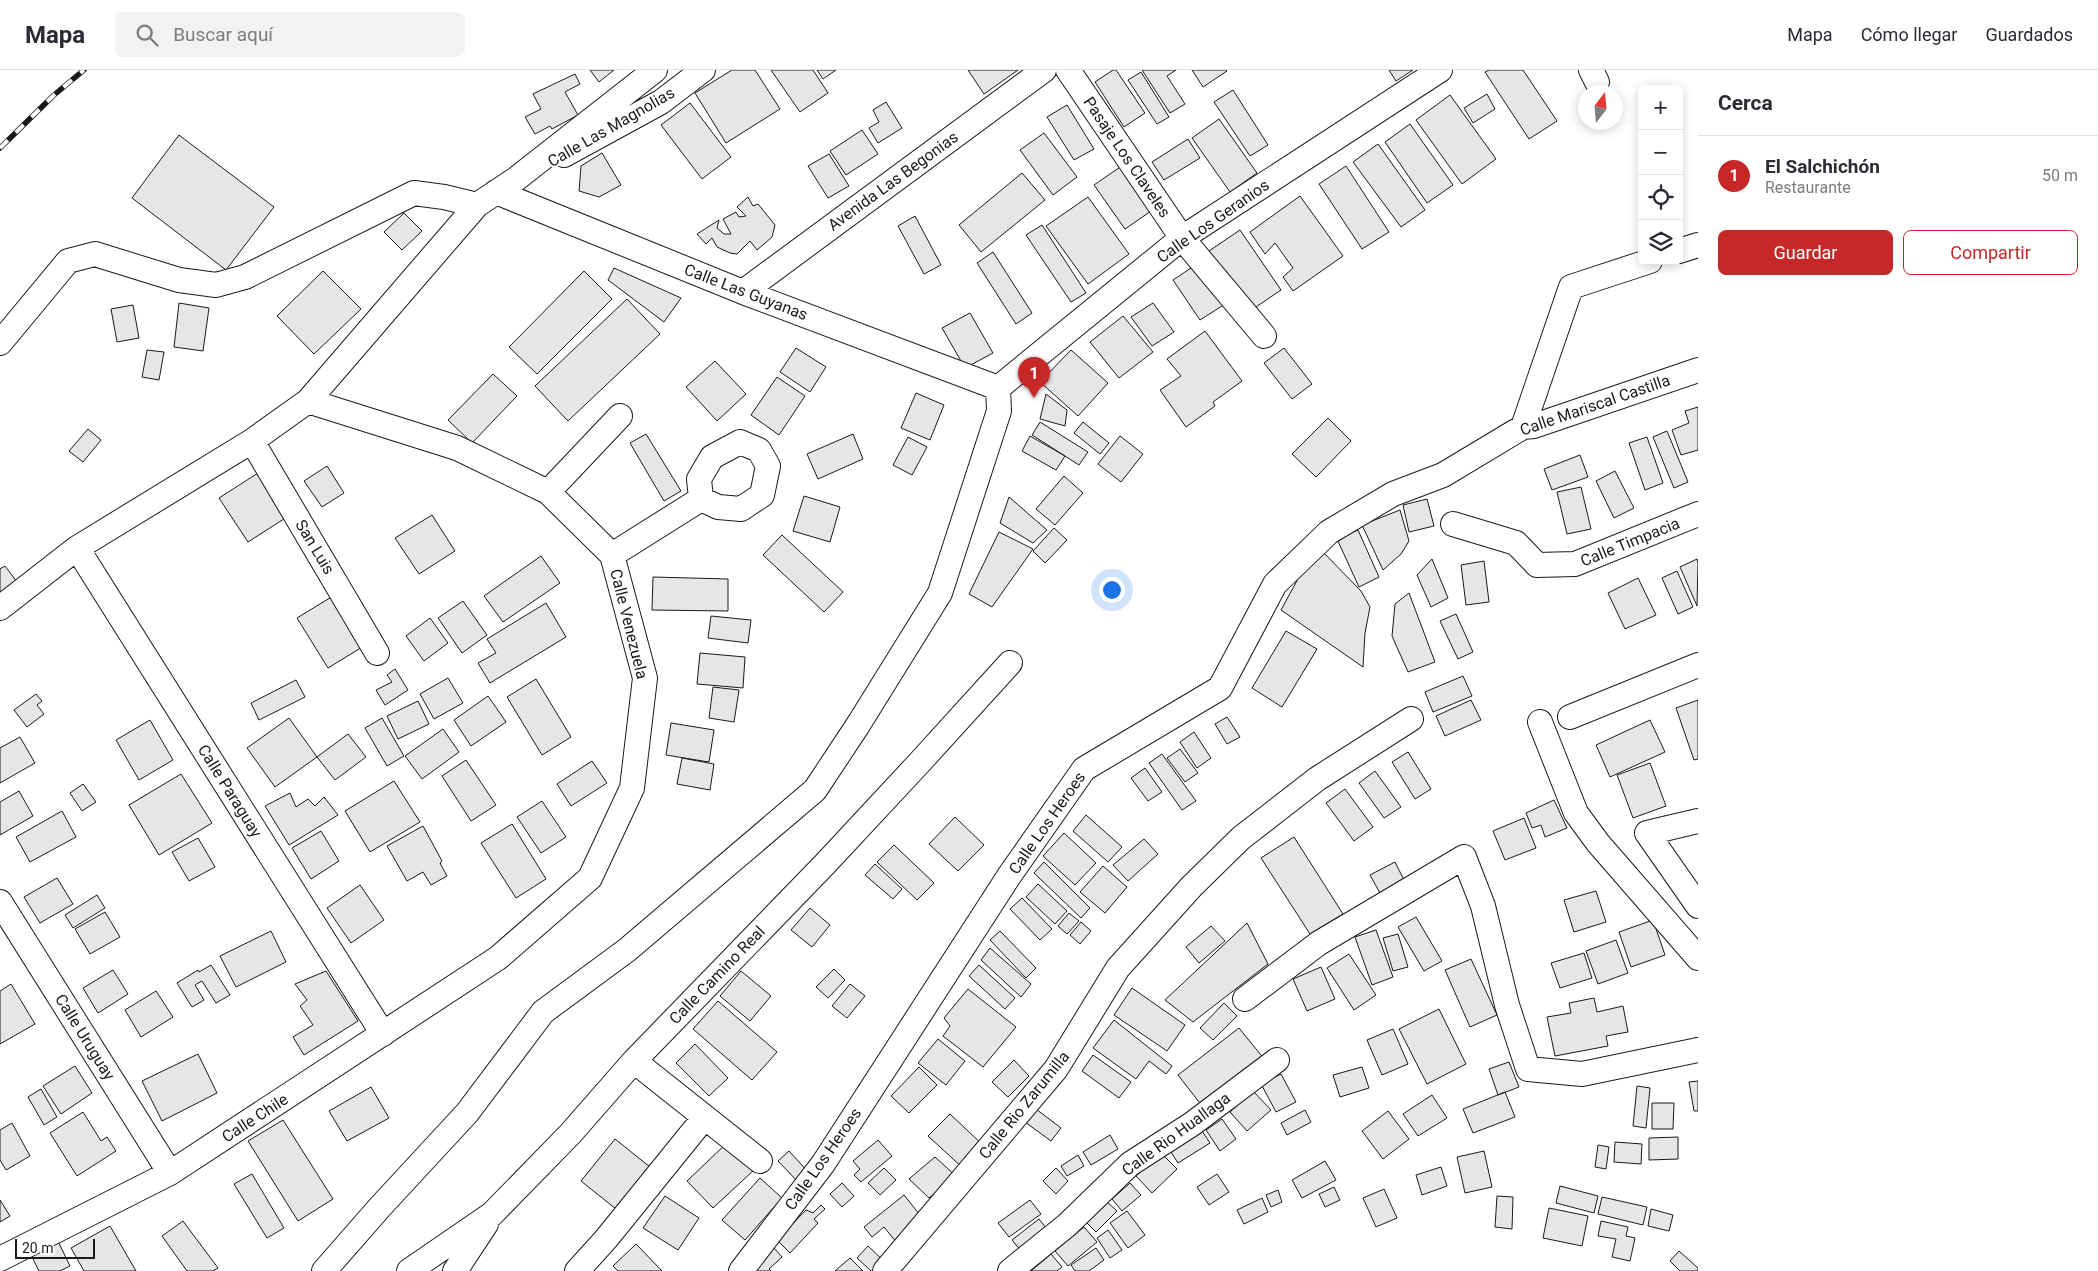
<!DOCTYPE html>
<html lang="es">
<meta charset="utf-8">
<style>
body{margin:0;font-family:Roboto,sans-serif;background:#f2f2f3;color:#2b2b33}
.controls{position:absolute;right:15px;top:15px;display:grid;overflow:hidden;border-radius:8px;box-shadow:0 2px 12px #0003}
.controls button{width:45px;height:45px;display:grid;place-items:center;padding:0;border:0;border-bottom:1px solid #e1e1e2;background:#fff;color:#2b2b33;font:25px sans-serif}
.compass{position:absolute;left:1578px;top:15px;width:45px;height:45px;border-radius:50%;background:#fff;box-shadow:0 2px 12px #0003;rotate:16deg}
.scale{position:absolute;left:15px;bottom:12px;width:80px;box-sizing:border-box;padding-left:5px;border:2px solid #1a1a1a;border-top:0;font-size:14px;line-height:18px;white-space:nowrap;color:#1a1a1a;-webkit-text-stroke:4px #fff;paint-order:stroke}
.you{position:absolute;left:1111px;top:519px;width:18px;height:18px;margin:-12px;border:4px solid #fff;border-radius:50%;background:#1a73e8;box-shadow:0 0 0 8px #1a73e833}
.badge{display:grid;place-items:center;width:32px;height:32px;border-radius:50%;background:#c62828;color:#fff;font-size:16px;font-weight:700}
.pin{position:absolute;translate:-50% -41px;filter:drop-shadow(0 1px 2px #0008)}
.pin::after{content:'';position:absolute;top:26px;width:18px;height:15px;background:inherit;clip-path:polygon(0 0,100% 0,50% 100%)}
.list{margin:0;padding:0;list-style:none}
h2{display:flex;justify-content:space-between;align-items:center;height:65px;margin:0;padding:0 20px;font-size:21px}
h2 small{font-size:16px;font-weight:400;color:#7c7c81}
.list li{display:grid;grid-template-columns:32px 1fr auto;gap:15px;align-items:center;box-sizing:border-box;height:80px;padding:0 20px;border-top:1px solid #e1e1e2}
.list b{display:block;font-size:19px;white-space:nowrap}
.list p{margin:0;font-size:16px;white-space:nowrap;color:#7c7c81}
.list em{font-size:16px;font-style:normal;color:#7c7c81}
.actions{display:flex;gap:10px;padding:15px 20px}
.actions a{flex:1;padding:11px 0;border:1px solid #c62828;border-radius:8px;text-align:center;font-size:18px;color:#c62828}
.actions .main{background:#c62828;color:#fff}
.icon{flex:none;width:28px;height:28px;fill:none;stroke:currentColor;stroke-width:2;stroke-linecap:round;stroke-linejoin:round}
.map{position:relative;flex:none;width:1698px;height:1201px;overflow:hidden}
header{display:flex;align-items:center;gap:30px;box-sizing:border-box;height:70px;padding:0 25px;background:#fff;border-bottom:1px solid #e1e1e2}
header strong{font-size:24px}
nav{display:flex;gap:28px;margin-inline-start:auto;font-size:18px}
.search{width:350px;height:45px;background:#f2f2f3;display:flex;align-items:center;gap:12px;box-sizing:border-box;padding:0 18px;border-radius:8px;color:#7c7c81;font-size:19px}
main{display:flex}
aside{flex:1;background:#fff}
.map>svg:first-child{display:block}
.building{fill:#e6e6e6;stroke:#1a1a1a}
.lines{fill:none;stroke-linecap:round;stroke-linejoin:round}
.street-casing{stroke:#1a1a1a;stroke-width:26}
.street{stroke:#fff;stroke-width:24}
.rail-casing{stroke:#1a1a1a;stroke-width:5.5}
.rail{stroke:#fff;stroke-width:4;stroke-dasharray:11;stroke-linecap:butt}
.labels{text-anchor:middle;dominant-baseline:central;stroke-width:4;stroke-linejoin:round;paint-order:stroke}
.street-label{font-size:16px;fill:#1a1a1a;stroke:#fff}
</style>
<header>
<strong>Mapa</strong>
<div class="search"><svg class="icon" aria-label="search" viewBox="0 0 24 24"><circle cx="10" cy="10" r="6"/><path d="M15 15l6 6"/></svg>Buscar aquí</div>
<nav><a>Mapa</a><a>Cómo llegar</a><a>Guardados</a></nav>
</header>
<main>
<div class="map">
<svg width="1698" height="1201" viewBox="0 0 1698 1201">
<rect width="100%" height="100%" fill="#fff"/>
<path class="building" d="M590,0H614L599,12Z
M732,0H755L780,39L726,73L695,23Z
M771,0H813L828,23L800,42Z
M817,0H836L823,9Z
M968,0H1018L984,24Z
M1113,0H1116L1145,43L1124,57L1095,12Z
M1142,0H1176L1167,6L1185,34L1170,43Z
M1192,0H1226L1227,1L1203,17Z
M1389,0H1413L1396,11Z
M1489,0H1523L1557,51L1529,69L1485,2Z
M1141,2L1169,47L1157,54L1128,10Z
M575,4L580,14L565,22L578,45L552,59L550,56L535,64L525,47L541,39L533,24Z
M1233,20L1268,75L1250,86L1214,32Z
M1487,24L1495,39L1473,53L1464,38Z
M1450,25L1496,89L1462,114L1416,50Z
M886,32L902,58L878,73L869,58L879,52L873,40Z
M690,33L731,87L702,109L661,55Z
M1067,35L1094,79L1074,90L1047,47Z
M1219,49L1257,103L1230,122L1192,68Z
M1410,54L1453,115L1427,133L1385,72Z
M862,60L878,84L846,105L830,81Z
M1044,63L1077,107L1053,125L1020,80Z
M179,65L274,137L226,200L132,128Z
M1188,69L1200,88L1164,110L1152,92Z
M1378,74L1425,140L1401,157L1353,92Z
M602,83L621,115L599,127L579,121L581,96Z
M829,84L849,116L828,128L808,96Z
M1123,95L1154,139L1125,159L1094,115Z
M1346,96L1389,162L1362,179L1319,114Z
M1022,103L1045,130L981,182L959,155Z
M1300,126L1343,186L1293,221L1283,207L1293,198L1275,173L1265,184L1250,162Z
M748,127L753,136L758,134L775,155L772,167L757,180L750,171L737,184L730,183L717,177L712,168L706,174L697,164L719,150L717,158L724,164H731L723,149L736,142L739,147L746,146L737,137Z
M1088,127L1129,184L1088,214L1046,156Z
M404,143L422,161L402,180L384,162Z
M915,146L941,195L924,204L898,156Z
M1042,155L1086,223L1071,232L1026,165Z
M1240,160L1281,220L1250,241L1209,181Z
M993,182L1032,243L1016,254L977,193Z
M1197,194L1225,234L1200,250L1173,210Z
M614,198L681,228L664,252L608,210Z
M323,201L361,239L314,284L277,246Z
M584,201L612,229L537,304L509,277Z
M627,229L660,264L568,351L535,316Z
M179,233L209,238L203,281L174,277Z
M1153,233L1174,262L1152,276L1131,247Z
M133,235L139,268L117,272L111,239Z
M970,243L993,283L965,298L942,258Z
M1123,246L1153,282L1119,308L1090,272Z
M1205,261L1242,311L1213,332L1215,336L1186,357L1160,320L1181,306L1167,289Z
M796,278L826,297L810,322L780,302Z
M1284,278L1312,314L1292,329L1264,293Z
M147,280L164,282L159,310L142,307Z
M1071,280L1108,313L1078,346L1040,312Z
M715,291L746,324L717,351L686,317Z
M493,304L517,326L472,373L448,350Z
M777,307L805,326L779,365L751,345Z
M916,323L944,335L930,370L901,358Z
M1046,324L1067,340L1065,356L1040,349Z
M1698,337V380L1681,385L1672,360L1689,353L1685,341Z
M1328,348L1351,371L1316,407L1292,384Z
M1040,352L1088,382L1079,395L1032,365Z
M1083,352L1109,373L1100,384L1074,363Z
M88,359L101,370L83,392L69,381Z
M1667,361L1688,412L1674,418L1653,367Z
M646,364L681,421L664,431L630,373Z
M853,364L863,389L818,409L807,384Z
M1030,366L1065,386L1056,400L1022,381Z
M1120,366L1143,384L1121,412L1098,394Z
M908,367L927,377L912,405L893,395Z
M1647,367L1663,413L1645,420L1629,373Z
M1580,385L1588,407L1552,420L1544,399Z
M327,396L344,423L322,437L304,411Z
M1615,401L1634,438L1614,448L1596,411Z
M258,403L287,447L248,472L219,428Z
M1064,406L1083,423L1055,455L1036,439Z
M1581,417L1591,459L1567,464L1557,422Z
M804,426L840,437L830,472L793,461Z
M1009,427L1047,460L1033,473L1000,453Z
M1427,429L1434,456L1409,462L1403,435Z
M1400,440L1409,471L1401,484L1383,500L1362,455Z
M432,445L455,481L419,504L395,468Z
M1054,458L1067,470L1045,493L1033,481Z
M1358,460L1379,507L1359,517L1337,469Z
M999,462L1033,479L992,537L969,524Z
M782,465L843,522L824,542L763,485Z
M1321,480L1361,521L1370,537L1365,563L1363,597L1281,540L1299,507Z
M541,486L560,513L503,552L484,526Z
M1432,489L1448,528L1431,537L1417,505Z
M1697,489L1698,493L1697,536L1680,497Z
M1484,491L1489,532L1466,535L1461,495Z
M5,496L17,512L0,523V499Z
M1677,501L1693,537L1678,544L1662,508Z
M653,507L728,509V541L652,540Z
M1638,508L1656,545L1625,559L1608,523Z
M1409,523L1435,592L1408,602L1392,566L1395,534Z
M333,526L364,576L328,598L297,548Z
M463,531L487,565L462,583L438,548Z
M546,533L566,567L490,613L478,593L496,583L487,569Z
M1456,544L1473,582L1458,589L1440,551Z
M711,546L751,550L748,573L708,568Z
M430,548L448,573L424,591L406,566Z
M1286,561L1317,579L1282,637L1252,618Z
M700,583L745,587L743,618L697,614Z
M395,599L408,620L385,635L376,620L392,612L387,605Z
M1463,606L1472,626L1433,642L1425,622Z
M448,608L463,633L434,649L420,624Z
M536,609L571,667L542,685L507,627Z
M296,610L305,627L259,650L251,633Z
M713,617L739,620L734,652L709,648Z
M36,624L42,631L37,635L44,644L27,657L14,640Z
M488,626L506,652L471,676L454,650Z
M1471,630L1481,650L1445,666L1436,646Z
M1698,630V689L1694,690L1676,638Z
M418,631L429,654L398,669L387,646Z
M1227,647L1240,667L1227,674L1215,654Z
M289,648L317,687L275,717L247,678Z
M382,648L404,686L387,696L365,658Z
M150,650L173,690L139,710L116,670Z
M1650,650L1665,682L1610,707L1596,675Z
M671,653L714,660L709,692L666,685Z
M443,659L459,682L422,709L405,686Z
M1194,662L1211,688L1197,698L1180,672Z
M348,664L366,687L335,710L317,687Z
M20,667L35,693L0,713V678Z
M1180,679L1198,703L1185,712L1167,688Z
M1408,682L1431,719L1415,729L1392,692Z
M1162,684L1196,731L1182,740L1149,693Z
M682,688L714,694L710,720L677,714Z
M466,690L496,735L471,751L442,706Z
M592,691L607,713L571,736L557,714Z
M1650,693L1666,736L1633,748L1617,705Z
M1145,698L1162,722L1148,731L1131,708Z
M1375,701L1401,737L1384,748L1359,713Z
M181,704L212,753L159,785L129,735Z
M394,711L420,752L370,782L345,741Z
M83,714L96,732L82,741L70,723Z
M1345,719L1373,757L1354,771L1326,733Z
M19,721L33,746L0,765V732Z
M290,723L296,737L308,729L315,736L324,727L338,745L289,775L265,736Z
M1554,730L1567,758L1545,767L1541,755L1532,758L1526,743Z
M542,731L566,767L541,783L517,747Z
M62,741L76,767L30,792L16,767Z
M1086,745L1122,777L1108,792L1073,761Z
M955,747L984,775L958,801L929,774Z
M1524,748L1536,778L1505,790L1493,761Z
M512,754L546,809L516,828L481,773Z
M423,756L442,791L440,793L447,806L431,815L423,802L407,811L387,776Z
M321,761L339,791L311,809L292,778Z
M1064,763L1096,793L1075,815L1043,786Z
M1294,767L1343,844L1310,864L1261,788Z
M198,768L215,797L189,811L172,782Z
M1144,769L1158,784L1128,811L1113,795Z
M894,775L934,813L917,830L877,792Z
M1044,792L1090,838L1081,848L1034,803Z
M1395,792L1405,812L1381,825L1370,805Z
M875,794L902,819L893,829L865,805Z
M1103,796L1127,817L1105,843L1080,822Z
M57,808L73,834L40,853L24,827Z
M1038,814L1067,841L1055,854L1026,827Z
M360,815L384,850L351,873L327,838Z
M1596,821L1606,852L1574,862L1564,830Z
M97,825L105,838L73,858L65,845Z
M1022,828L1052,859L1040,870L1010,839Z
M810,838L830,855L812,877L791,860Z
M105,842L120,867L90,884L75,859Z
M1069,843L1079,851L1067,864L1058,856Z
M1416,847L1442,891L1424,901L1398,857Z
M1653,850L1665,885L1631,897L1619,862Z
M1081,852L1091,861L1080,874L1070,865Z
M1247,853L1268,894L1193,952L1165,930Z
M1211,856L1225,871L1199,893L1186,877Z
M1376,860L1393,907L1372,915L1355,867Z
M271,861L286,892L236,917L220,886Z
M1000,861L1036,898L1026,908L990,870Z
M1398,864L1408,897L1393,901L1383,868Z
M1616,870L1628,903L1598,914L1586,881Z
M990,878L1031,914L1021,927L981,890Z
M1584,883L1592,908L1560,918L1551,893Z
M1349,884L1376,925L1354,940L1327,898Z
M1471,889L1497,945L1470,957L1445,900Z
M211,895L230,925L216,933L202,911L195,915L204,930L192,937L177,913L198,900L199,902Z
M979,895L1015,928L1005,939L969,906Z
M1321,897L1335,929L1307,941L1293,909Z
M834,899L845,910L828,928L816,917Z
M113,900L128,924L98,943L83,918Z
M326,901L358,951L304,985L293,967L313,955L300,936L307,930L295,914Z
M741,901L771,926L750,951L720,926Z
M11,914L35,954L0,974V921Z
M850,914L865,926L847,948L832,936Z
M1132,918L1185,955L1167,981L1114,945Z
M968,919L1016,957L983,997L943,966L950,956L944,948Z
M156,921L173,947L141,967L125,940Z
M1594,928L1597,942L1623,936L1628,962L1606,966L1608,976L1555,986L1547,947L1571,943L1569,933Z
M718,931L777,982L752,1010L693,959Z
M1224,933L1237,946L1213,970L1200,958Z
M1439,939L1466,994L1427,1014L1399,959Z
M1114,950L1172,996L1166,1004L1149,991L1136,1009L1093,978Z
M1239,958L1265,990L1203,1037L1178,1005Z
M1393,959L1408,994L1382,1005L1367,970Z
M938,969L965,991L946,1015L918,993Z
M695,974L728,1008L709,1026L676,993Z
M198,984L217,1023L162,1051L142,1011Z
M1093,985L1131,1012L1119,1028L1082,1001Z
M1014,990L1029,1006L1008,1027L992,1012Z
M1509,992L1519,1017L1498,1025L1489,999Z
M75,996L92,1023L61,1044L43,1016Z
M919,997L937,1015L909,1043L891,1026Z
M1362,997L1369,1018L1340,1027L1333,1005Z
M1281,1004L1296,1032L1276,1042L1261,1014Z
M1698,1011V1041H1694L1689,1012Z
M1637,1016L1650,1018L1646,1058L1633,1056Z
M371,1017L389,1048L347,1071L329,1041Z
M41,1019L57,1047L44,1055L28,1027Z
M1253,1021L1271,1040L1247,1061L1230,1042Z
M1505,1022L1515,1047L1473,1063L1463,1039Z
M1432,1025L1447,1048L1418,1066L1403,1044Z
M1652,1033H1674L1673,1059H1652Z
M1036,1039L1061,1058L1051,1071L1025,1052Z
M1305,1040L1311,1052L1287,1065L1281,1053Z
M1388,1041L1409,1069L1383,1089L1362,1061Z
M83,1042L101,1071L107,1067L116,1081L77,1106L50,1063Z
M950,1044L985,1077L964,1099L928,1066Z
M1222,1049L1236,1069L1220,1081L1206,1060Z
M283,1050L333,1129L298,1151L248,1071Z
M12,1053L30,1086L6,1100L0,1090V1060Z
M1202,1061L1210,1073L1178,1093L1171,1082Z
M1110,1065L1118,1079L1091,1095L1083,1082Z
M1678,1067V1089L1649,1090V1068Z
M615,1069L650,1097L616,1139L581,1111Z
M878,1070L892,1086L861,1112L854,1105L860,1099L853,1091Z
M729,1071L755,1099L713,1138L687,1111Z
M1615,1072L1642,1074L1641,1094L1614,1092Z
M1598,1075L1609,1077L1606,1099L1595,1097Z
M789,1081L810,1104L800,1114L778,1091Z
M1484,1081L1492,1117L1465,1123L1457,1087Z
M1161,1083L1177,1099L1152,1123L1136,1106Z
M1078,1085L1084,1096L1067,1106L1061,1096Z
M935,1087L956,1106L929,1128L909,1109Z
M1325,1091L1336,1110L1302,1128L1292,1110Z
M1441,1097L1447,1116L1422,1125L1416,1105Z
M884,1098L896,1110L880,1125L868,1113Z
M1056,1098L1068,1111L1056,1124L1043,1111Z
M252,1104L284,1158L267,1168L234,1114Z
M1217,1104L1229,1122L1209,1135L1197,1117Z
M760,1108L782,1128L745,1170L722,1150Z
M842,1113L854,1126L842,1137L830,1124Z
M1130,1113L1141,1125L1122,1141L1112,1129Z
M1560,1116L1598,1126L1594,1143L1556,1133Z
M1334,1117L1340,1130L1325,1137L1319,1124Z
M1384,1119L1397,1148L1376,1157L1363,1128Z
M1278,1120L1282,1132L1271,1137L1266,1125Z
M904,1125L924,1150L897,1173L884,1157L872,1167L864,1157Z
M665,1126L699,1148L678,1180L643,1158Z
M1497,1126L1513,1127L1512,1159L1495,1157Z
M1602,1127L1647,1137L1643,1155L1598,1144Z
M1262,1128L1268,1142L1244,1154L1237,1140Z
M0,1130L10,1146L0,1152Z
M1030,1130L1041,1144L1009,1167L998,1153Z
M1105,1130L1117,1141L1096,1162L1085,1151Z
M821,1135L825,1139L814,1149L818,1153L790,1183L777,1170L806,1140L813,1143Z
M1549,1138L1588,1146L1582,1176L1543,1168Z
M1651,1139L1673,1145L1669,1161L1648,1156Z
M1127,1141L1145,1165L1128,1178L1110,1153Z
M1039,1149L1047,1159L1021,1181L1012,1170Z
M183,1151L218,1198L213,1201H187L162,1166Z
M1601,1151L1628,1157L1626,1166L1635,1168L1630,1191L1612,1187L1616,1169L1598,1166Z
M110,1156L136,1201H84L71,1178Z
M1084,1157L1097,1172L1068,1196L1055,1181Z
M1108,1160L1122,1180L1110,1188L1097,1168Z
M57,1169L70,1196L60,1201H39L30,1183Z
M636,1174L662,1201H618L613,1196Z
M868,1176L884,1191L875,1201H871L857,1188Z
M774,1178L782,1187L769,1199L771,1201H753L751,1199Z
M1096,1178L1104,1190L1089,1201H1075L1071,1195Z
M1679,1181L1698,1198V1201H1680L1670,1191Z
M1051,1184L1062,1197L1057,1201H1031Z
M850,1188L863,1201H835Z"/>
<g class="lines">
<defs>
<path id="street" d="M1068,0L1182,168L1264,266
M1591,0L1597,12
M564,85L661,32L703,0
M496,122L743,222L998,318
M1679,181L1698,175
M743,222L1044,0
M0,273L68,191L95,184L179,210L216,215L245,207L414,123L444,127L477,135
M998,318L1182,168L1440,0
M1523,357L1571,217L1650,191
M252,371L377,583
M548,422L620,346
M1453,454L1516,473L1537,495L1575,494L1698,444
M77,478L383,964
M612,485L701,429L718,437L741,439L762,425L768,396L759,380L740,372L712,387L699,409L701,429
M0,538L77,478L252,371L308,331L477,135L516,109L655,0
M1570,647L1698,595
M1540,652L1576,743L1598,773L1698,888
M1698,751L1647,763L1698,836
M0,832L170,1103
M1245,929L1319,873L1464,787L1483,836L1507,935L1528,999L1582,1004L1698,980
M634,991L760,1091
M0,1189L170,1103L498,888L590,808L632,718L645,608L612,485L548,422L457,378L308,331
M324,1201L380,1137L467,1043L543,942L627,880L815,720L858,655L940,523L999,341L998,318
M409,1201L492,1144L571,1063L634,991L825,794L920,692L1010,593
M455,1201L486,1154
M577,1201L606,1169L704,1048
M741,1201L823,1094L1009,806L1084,699L1220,618L1275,514L1329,462L1393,424L1443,405L1523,357L1534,356L1698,300
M885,1201L1056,999L1118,898L1192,816L1241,768L1317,709L1411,649
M1010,1201L1067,1155L1130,1094L1192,1054L1277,990"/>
</defs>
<use href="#street" class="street-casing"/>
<use href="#street" class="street"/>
<defs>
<path id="rail" d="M0,78L54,25L84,0"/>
</defs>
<use href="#rail" class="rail-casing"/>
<use href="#rail" class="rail"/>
</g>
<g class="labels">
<g class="street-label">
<text transform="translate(611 57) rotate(-30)">Calle Las Magnolias</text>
<text transform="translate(1127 87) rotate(56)">Pasaje Los Claveles</text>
<text transform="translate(893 111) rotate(-36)">Avenida Las Begonias</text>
<text transform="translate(1213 151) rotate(-35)">Calle Los Geranios</text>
<text transform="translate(746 222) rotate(21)">Calle Las Guyanas</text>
<text transform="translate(1595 335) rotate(-19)">Calle Mariscal Castilla</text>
<text transform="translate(1630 472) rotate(-22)">Calle Timpacia</text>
<text transform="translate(315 477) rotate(59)">San Luis</text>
<text transform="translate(629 554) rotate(76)">Calle Venezuela</text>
<text transform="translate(230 721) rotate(58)">Calle Paraguay</text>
<text transform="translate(1047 753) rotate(-55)">Calle Los Heroes</text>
<text transform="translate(717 905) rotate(-46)">Calle Camino Real</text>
<text transform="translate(85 967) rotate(58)">Calle Uruguay</text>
<text transform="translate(1024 1035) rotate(-51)">Calle Rio Zarumilla</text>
<text transform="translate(255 1048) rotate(-33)">Calle Chile</text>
<text transform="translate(1176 1064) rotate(-36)">Calle Rio Huallaga</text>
<text transform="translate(823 1089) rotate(-55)">Calle Los Heroes</text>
</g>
</g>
</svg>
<div class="controls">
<button>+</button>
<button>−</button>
<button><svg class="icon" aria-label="locate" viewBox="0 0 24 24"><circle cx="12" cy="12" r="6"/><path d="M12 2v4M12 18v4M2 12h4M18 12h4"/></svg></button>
<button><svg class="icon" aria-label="layers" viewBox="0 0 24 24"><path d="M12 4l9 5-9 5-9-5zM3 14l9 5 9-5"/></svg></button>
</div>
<svg class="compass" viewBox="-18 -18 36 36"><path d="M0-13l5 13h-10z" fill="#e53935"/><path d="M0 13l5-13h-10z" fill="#7c7c81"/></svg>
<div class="scale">20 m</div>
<div class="you"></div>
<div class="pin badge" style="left:1034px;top:328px">1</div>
</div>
<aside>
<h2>Cerca<small></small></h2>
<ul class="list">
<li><span class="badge">1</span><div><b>El Salchichón</b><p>Restaurante</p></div><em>50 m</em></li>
</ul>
<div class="actions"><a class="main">Guardar</a><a>Compartir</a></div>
</aside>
</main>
